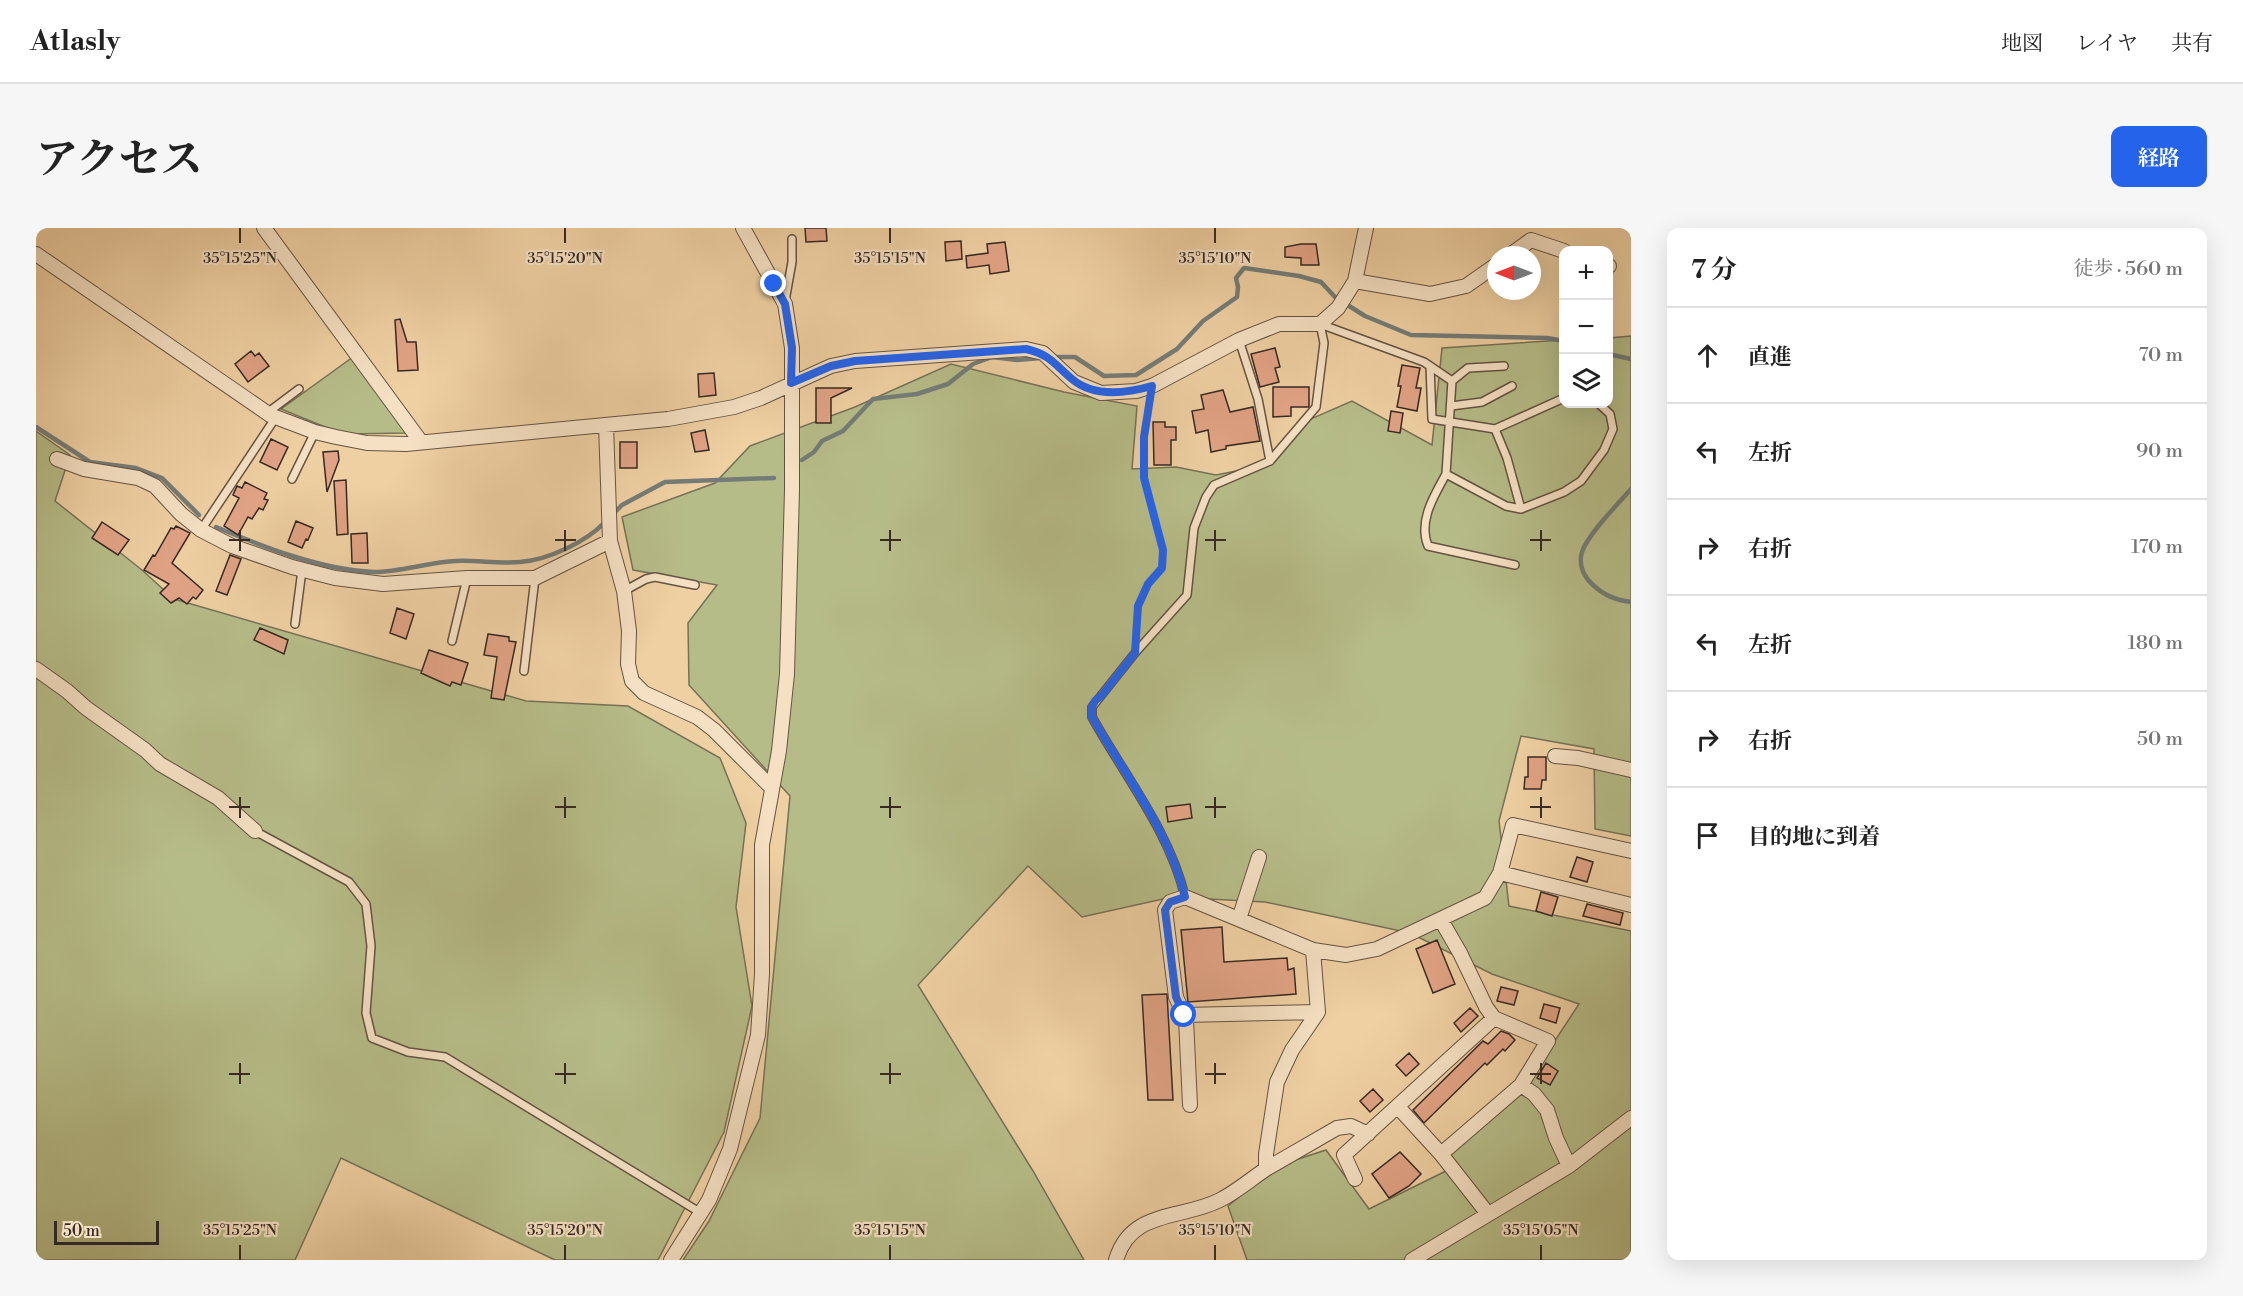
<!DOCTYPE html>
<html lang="ja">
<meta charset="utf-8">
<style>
body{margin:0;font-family:"Libre Bodoni","Noto Serif JP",serif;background:#f6f6f6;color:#222}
.controls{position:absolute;right:18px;top:18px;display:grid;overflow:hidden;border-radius:12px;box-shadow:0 6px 24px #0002}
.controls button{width:54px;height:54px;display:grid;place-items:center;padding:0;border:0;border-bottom:2px solid #e0e0e0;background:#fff;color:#222;font:30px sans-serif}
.compass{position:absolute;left:1451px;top:18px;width:54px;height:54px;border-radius:50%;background:#fff;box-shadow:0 6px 24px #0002;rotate:270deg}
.scale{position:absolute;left:18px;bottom:15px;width:105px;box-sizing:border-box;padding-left:6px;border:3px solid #372923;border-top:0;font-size:16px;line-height:21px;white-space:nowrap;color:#372923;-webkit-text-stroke:4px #f5e0c3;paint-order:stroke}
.stop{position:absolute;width:18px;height:18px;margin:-14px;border:4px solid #2563eb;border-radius:50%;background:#fff}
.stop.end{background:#2563eb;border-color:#fff;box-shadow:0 2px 6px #0008}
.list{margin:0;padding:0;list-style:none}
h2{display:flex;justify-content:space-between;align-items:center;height:78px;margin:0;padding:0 24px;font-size:26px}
h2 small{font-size:20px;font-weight:400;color:#767676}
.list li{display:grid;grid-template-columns:39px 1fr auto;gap:18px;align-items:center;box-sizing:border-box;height:96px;padding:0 24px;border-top:2px solid #e0e0e0}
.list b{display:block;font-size:22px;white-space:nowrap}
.list em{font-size:20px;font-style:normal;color:#767676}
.icon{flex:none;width:33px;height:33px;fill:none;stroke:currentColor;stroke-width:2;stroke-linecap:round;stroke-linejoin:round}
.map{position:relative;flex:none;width:1595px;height:1032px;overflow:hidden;border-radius:12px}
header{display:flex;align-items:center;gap:36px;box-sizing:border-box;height:84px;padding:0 30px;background:#fff;border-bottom:2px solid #e0e0e0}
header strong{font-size:28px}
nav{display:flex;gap:33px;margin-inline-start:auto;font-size:21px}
.intro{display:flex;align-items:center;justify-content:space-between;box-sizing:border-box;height:144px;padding:0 36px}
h1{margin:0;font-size:42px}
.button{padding:15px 27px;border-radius:12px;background:#2563eb;color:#fff;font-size:21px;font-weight:700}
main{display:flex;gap:36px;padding:0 36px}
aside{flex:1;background:#fff;border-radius:12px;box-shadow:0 6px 24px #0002}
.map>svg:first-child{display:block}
.green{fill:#b6bc88;stroke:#767256;stroke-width:1.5}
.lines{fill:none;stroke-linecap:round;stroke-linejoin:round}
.stream{stroke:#757c78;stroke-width:4.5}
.building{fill:#e1a385;stroke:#372923;stroke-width:1.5}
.lane-casing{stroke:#655343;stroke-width:10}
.street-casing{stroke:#655343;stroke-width:16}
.path{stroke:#372923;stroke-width:2;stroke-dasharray:1.5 3;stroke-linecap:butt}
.lane{stroke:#f5e0c3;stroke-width:7}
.street{stroke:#f5e0c3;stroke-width:14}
.route{stroke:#2563eb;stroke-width:8}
.ticks{fill:none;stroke:#372923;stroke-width:2}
.ticks-label{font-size:15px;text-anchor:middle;fill:#372923;stroke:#f5e0c3;stroke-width:4.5;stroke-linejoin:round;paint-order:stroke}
</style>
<header>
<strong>Atlasly</strong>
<nav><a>地図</a><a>レイヤ</a><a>共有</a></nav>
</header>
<div class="intro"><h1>アクセス</h1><a class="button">経路</a></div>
<main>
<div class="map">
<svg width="1595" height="1032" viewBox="0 0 1595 1032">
<rect width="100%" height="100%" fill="#efd0a3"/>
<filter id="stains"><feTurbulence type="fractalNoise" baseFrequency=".00333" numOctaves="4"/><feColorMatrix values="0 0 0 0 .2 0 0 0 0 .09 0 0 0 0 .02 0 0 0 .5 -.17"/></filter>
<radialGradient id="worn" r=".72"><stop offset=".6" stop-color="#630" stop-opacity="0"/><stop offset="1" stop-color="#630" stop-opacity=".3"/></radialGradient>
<path class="green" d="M1595,108V608L1559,601L1558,521L1485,508L1463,593L1473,678L1595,703V1032H1211L1192,978L1241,938L1290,922L1333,981L1416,940L1412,928L1484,866L1543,776L1456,746L1374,705L1229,674L1136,669L1046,689L992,638L882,757L997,943L1048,1032H647L673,993L724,890L754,568L653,457L652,395L681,357L597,342L586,289L679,255L714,218L819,179L915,136L1028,164L1101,178L1096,241L1140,239L1180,247L1235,236L1270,193L1316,173L1396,217L1406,120L1527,112L1528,176H1572L1573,110Z
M317,129L371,205L311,206L289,199L245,181Z
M0,203L34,227L19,273L106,342L138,371L490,473L592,478L684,530L710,595L700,679L716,778L688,904L622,1032H519L305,930L259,1032H0Z"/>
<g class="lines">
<path class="stream" d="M1572,126L1595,131
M1016,129H1039L1068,148L1100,147L1141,121L1167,93L1201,69L1202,59L1200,50L1208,40L1263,48L1285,54L1299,69L1329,88L1375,107L1511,110L1528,113
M0,199L54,234L100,240L126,250L163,287
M766,232L778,224L786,213L807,203L837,171L881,166L912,156L937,136L956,129L981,132L1005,130
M1595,261C1582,276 1552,306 1546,324C1542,337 1548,349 1557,357C1569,368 1580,372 1595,374
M577,286L586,277L629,254L738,250
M180,299C228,319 285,342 338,344C365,344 393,334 420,333C441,332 463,336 484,334C512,332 550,314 569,294"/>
</g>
<path class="building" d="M769,0H790L791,13L770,14Z
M925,13L926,31L910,33L909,14Z
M969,14L973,43L954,46L953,37L931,40L930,28L952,25L951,16Z
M1265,16H1280L1283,37H1265V30L1249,29V19Z
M364,91L371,114H380L382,142L362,143L359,92Z
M1239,120L1244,139L1239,140L1243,154L1224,159L1215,126Z
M215,123L219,128L223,125L233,138L212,154L199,136Z
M1366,137L1384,140L1380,160H1385L1381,183L1361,179L1365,158H1362Z
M678,145L680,167L663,169L662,146Z
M1237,159H1273V179H1255V188L1237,189Z
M780,160H816L795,170V195H780Z
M1187,162L1194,184L1217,179L1224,213L1190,218V221L1175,224L1172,202L1160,205L1156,183L1168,181L1165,167Z
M1355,183L1367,185L1364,205L1352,203Z
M1117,194H1129V199H1140V212H1135V237H1118Z
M669,202L673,222L659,224L655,205Z
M235,211L252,219L241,242L224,234Z
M584,214H601V240H584Z
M302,223L303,232L291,264L287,224Z
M310,252L312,306L301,307L298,253Z
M209,254L231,265L228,271L232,272L227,282L223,280L216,291L212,289L202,307L188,298L203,270L197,267L201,258L206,260Z
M260,293L277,300L272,312L270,311L266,320L252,314Z
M66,294L93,312L82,327L56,310Z
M140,298L154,305L136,335L167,362L160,371L157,369L151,376L143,370L135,375L124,365L133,356L108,342L117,327L119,328L135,300L138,301Z
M331,305L332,335H316L315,306Z
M194,327L205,331L191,367L180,363Z
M361,380L378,386L370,411L354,405Z
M224,400L252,412L248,426L218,412Z
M452,406L473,409V413L480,414L468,472L455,470L461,429L448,427Z
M393,422L432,435L425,457L416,454L414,458L385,445Z
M1492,529H1510V552H1506L1505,561H1488L1489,549H1492Z
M1154,576L1156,590L1132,594L1130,579Z
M1541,629L1557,634L1551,654L1534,649Z
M1505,664L1522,669L1516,688L1500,683Z
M1551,676L1587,685L1584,697L1547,688Z
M1186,699L1188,734L1251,730L1252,742L1258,740L1260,766L1152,774L1145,702Z
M1401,712L1419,756L1397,765L1380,721Z
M1465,759L1482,763L1478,777L1461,773Z
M1131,766L1137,872H1112L1106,767Z
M1508,776L1524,780L1520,795L1504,790Z
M1434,780L1442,788L1425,804L1418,795Z
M1465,803L1473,806L1479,812L1469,823L1467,821L1451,837L1449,835L1388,895L1377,882L1447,813L1452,816Z
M1373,825L1383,836L1370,848L1360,837Z
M1510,835L1522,843L1514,857L1501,850Z
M1337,861L1347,872L1334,884L1324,873Z
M1364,924L1385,946L1373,958L1353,970L1336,946Z"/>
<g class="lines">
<defs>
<path id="lane" d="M749,73L756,34V11
M1284,96L1388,134L1416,153L1410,246L1470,278L1485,281L1528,264L1545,253L1568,222L1577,201L1574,186L1563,176
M1203,112L1222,171L1234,233
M1394,138L1396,191L1459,201L1528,170
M1416,153L1432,140L1468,138
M1415,178L1446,174L1476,158
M231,185L263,161
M1459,201L1471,230L1485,281
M1410,246C1398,268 1382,293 1392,318L1479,337
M256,251L279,204
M165,302L240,189
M588,363L610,351L619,349L659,357
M259,396L266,342
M416,413L431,350
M488,443L499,350
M219,603L313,654L330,676L335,718L330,785L336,810L372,824L409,829L665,985
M1149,669C1134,604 1088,547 1056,489V479L1099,425L1151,367L1158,300L1170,269L1178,257L1234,233L1280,179L1288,115L1284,96"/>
<path id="street" d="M228,0L385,214
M0,26L234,187L279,204L300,209L331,215L370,216L632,191L698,179L725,170L795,138L819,133L990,121L1007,125L1038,154L1065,165L1100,163L1116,158L1203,112L1243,96H1284L1302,80L1319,53L1330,0
M1474,27L1495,12L1528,23
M1572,38H1573
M1319,53L1394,66L1430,58L1460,37
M570,197L574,313L588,363L593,403L592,436L596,453L608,465L661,489L678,502L736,560
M21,231L48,241L102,250L119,258L145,286L165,302L196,318L256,339L299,350L347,356L431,350H499L574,313
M0,441L31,463L50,480L109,522L124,536L182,570L219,603
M1519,528L1542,530L1595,542
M1464,645L1595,677
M1203,691L1223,629
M1405,692L1424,725L1450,779L1458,790L1512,813L1485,857L1405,926L1452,986
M1148,787L1282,784
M1485,857L1498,866L1511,882L1520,910L1533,938
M1154,877L1150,791L1140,769L1129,682L1134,674L1149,669L1277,722
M1362,879L1405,926
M1230,941L1301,900L1315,898L1332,906
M1319,951L1308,927L1458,790
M635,1032L673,972L694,921L722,807L726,746V617L743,523L751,446L756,262V120L749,76L707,0
M1080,1032C1095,981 1145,992 1184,972C1200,964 1215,951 1230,941V926L1241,854L1256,822L1282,784L1277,722L1310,727L1341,721L1449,670L1464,645L1477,597L1595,623
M1376,1032L1533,938L1595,890"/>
</defs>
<use href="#lane" class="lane-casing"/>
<use href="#street" class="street-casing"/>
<path class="path" d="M1100,407L1102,378L1112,356L1126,340L1127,322L1108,250V209L1114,175"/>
<use href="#lane" class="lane"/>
<use href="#street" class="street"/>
</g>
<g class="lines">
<path class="route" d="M738,56L749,76L756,120L755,155L795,138L819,133L990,121C1015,127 1018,136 1036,151C1058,170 1091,165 1116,158L1108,209V250L1127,322L1126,340L1112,356L1102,378L1099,425L1066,467L1059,473L1056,479V489C1089,547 1134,604 1149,669L1134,674L1129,682L1140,769L1148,787"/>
</g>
<path class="ticks" d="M204,0V15M529,0V15M854,0V15M1179,0V15M204,302V323M529,302V323M854,302V323M1179,302V323M1505,302V323M193,312H214M519,312H540M844,312H865M1169,312H1190M1494,312H1515M204,569V590M529,569V590M854,569V590M1179,569V590M1505,569V590M193,579H214M519,579H540M844,579H865M1169,579H1190M1494,579H1515M204,835V856M529,835V856M854,835V856M1179,835V856M1505,835V856M193,846H214M519,846H540M844,846H865M1169,846H1190M1494,846H1515M204,1017V1032M529,1017V1032M854,1017V1032M1179,1017V1032M1505,1017V1032"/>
<g class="ticks-label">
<text x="204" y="35">35°15'25"N</text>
<text x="529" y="35">35°15'20"N</text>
<text x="854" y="35">35°15'15"N</text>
<text x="1179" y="35">35°15'10"N</text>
<text x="204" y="1007">35°15'25"N</text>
<text x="529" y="1007">35°15'20"N</text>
<text x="854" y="1007">35°15'15"N</text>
<text x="1179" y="1007">35°15'10"N</text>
<text x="1505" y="1007">35°15'05"N</text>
</g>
<rect width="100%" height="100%" filter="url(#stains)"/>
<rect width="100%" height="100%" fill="url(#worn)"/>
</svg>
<div class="controls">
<button>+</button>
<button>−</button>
<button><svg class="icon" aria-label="layers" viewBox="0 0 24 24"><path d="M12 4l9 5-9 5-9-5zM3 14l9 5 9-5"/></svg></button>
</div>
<svg class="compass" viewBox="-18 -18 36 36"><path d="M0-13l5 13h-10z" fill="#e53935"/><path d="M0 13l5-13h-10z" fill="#767676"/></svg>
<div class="scale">50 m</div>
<div class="stop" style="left:1148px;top:787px"></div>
<div class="stop end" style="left:738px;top:56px"></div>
</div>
<aside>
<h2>7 分<small>徒歩 · 560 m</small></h2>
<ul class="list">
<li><svg class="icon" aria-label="ahead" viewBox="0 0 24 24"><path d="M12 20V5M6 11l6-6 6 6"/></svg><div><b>直進</b></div><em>70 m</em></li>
<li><svg class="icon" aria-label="left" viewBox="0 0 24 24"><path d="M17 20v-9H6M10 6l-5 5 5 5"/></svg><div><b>左折</b></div><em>90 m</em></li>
<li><svg class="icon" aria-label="right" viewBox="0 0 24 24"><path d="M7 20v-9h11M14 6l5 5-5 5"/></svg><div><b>右折</b></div><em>170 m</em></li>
<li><svg class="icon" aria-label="left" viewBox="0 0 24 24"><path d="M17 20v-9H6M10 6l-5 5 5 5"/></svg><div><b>左折</b></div><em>180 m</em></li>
<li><svg class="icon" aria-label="right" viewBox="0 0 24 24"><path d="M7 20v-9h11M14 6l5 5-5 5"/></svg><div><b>右折</b></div><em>50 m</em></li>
<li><svg class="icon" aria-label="arrive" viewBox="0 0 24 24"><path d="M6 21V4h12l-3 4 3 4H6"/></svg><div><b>目的地に到着</b></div></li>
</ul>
</aside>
</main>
